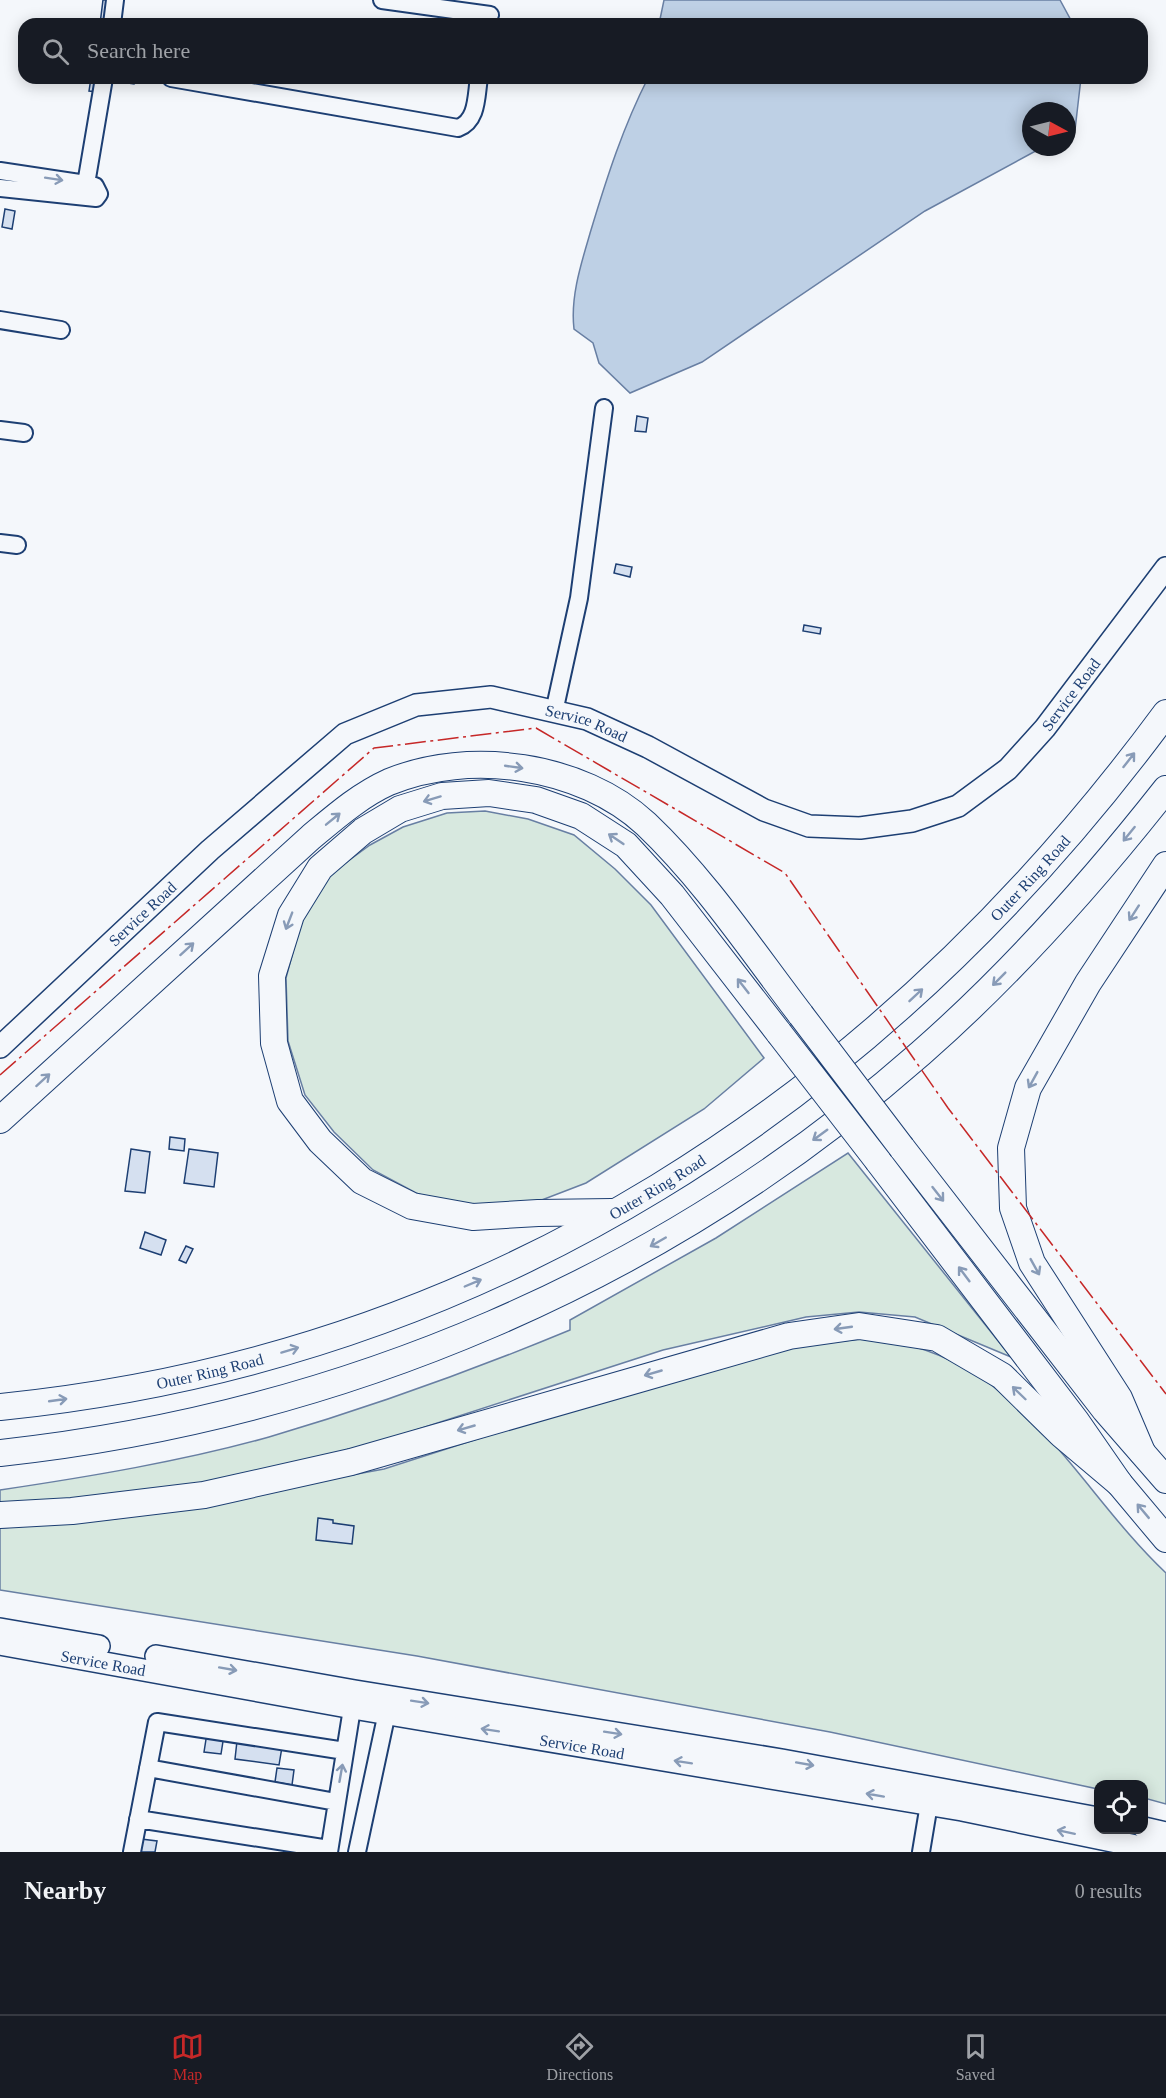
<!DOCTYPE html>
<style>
body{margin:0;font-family:Georgia,serif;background:#20242c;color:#f1f3f6}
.controls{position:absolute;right:18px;bottom:18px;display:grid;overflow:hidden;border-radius:12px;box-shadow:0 3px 15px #0003}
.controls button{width:54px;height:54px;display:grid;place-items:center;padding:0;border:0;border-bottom:2px solid #363941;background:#171b24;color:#f1f3f6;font:30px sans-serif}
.compass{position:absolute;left:1022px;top:102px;width:54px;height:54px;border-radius:50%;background:#171b24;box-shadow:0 3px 15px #0003;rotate:97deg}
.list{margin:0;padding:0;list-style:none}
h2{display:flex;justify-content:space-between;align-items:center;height:78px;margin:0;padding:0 24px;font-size:26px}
h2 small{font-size:20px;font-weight:400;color:#9ea1a6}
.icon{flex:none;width:33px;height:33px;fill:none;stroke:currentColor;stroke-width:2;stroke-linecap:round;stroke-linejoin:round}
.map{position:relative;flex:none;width:1166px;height:1852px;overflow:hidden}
.search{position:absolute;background:#171b24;box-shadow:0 3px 15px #0003;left:18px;right:18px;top:18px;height:66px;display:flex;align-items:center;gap:15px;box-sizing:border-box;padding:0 21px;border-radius:18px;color:#9ea1a6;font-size:22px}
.sheet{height:162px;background:#171b24}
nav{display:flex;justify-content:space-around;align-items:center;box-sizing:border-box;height:84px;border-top:2px solid #363941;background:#171b24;font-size:16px;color:#9ea1a6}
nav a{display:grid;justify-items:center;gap:3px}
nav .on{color:#c62828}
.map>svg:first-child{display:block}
.green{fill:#d7e8df;stroke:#687fa3;stroke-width:1.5}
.water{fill:#bed0e5;stroke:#687fa3;stroke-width:1.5}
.building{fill:#d5e0f0;stroke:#1d3f73;stroke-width:1.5}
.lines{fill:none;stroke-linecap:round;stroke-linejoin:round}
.minor-casing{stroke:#1d3f73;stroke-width:20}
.major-casing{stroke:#1d3f73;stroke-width:24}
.highway-casing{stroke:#1d3f73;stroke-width:28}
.minor{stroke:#f4f7fb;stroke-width:16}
.major{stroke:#f4f7fb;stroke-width:21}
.highway{stroke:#f4f7fb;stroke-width:26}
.highway-bridge-casing{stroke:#1d3f73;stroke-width:28;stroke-linecap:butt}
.highway-bridge{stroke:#f4f7fb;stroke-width:26}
.power{stroke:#c62828;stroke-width:1.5;stroke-dasharray:21 4.5 3 4.5;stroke-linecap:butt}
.oneway{stroke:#889bb7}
.labels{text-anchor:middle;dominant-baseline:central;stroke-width:4.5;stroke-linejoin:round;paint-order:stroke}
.street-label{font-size:16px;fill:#1d3f73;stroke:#f4f7fb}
</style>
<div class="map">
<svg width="1166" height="1852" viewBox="0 0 1166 1852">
<rect width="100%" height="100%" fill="#f4f7fb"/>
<path class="green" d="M485,811L528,819L574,835L615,869L651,905L764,1058L704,1109L586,1183L534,1203L472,1207L418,1194L373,1170L334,1132L305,1095L288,1041L286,978L302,918L329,875L370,845L403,827L447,813Z
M848,1153L1011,1357L915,1317L859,1312L806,1317L663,1350L357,1449L223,1480L83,1498L0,1503V1490C87,1477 184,1461 269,1437C371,1407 471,1371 570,1330V1320L716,1238Z
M862,1339C878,1342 896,1342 912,1346C1032,1379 1082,1494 1166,1573V1804L1144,1798V1784H1098V1789L830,1732L417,1656L0,1590V1528L114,1519L384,1469L530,1422L801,1345Z"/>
<path class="water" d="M664,0H1060L1073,24H659Z
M648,78H1081L1075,130L1067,134V111H1031V147H1043L925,211L702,362L630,393L599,363L593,343L574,329C570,296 582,261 591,230C607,177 623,127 648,78Z"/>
<path class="building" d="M103,0H111L108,24H100Z
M91,78H100L98,92L89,91Z
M114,78H135L134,84L113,81Z
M5,209L15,211L12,229L2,227Z
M637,416L648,418L646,432L635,431Z
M616,564L632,567L630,577L614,573Z
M804,625L821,628L820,634L803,631Z
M170,1137L185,1139L184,1151L169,1149Z
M131,1149L150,1152L145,1193L125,1191Z
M189,1149L218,1153L214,1187L184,1183Z
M145,1232L166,1240L161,1255L140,1248Z
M186,1246L193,1249L186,1263L179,1260Z
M318,1518L333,1520V1523L354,1526L352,1544L316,1540Z
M207,1733L224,1735L221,1754L204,1752Z
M237,1741L282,1747L279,1765L235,1759Z
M277,1768L294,1770L292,1785L275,1782Z
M141,1839L157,1841L155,1852H139Z"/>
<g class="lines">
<defs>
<path id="minor" d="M382,0L490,15
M112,24L115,0
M171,78L458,128C478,121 476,95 479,78
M0,171L86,184L95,186L99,194L96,198L0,188
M86,184L104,78
M0,320L61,330
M0,430L24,433
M0,543L17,545
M554,712L579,598L604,408
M148,1768L336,1802
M138,1819L329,1849
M132,1852L157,1722L345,1751
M329,1852L354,1696
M357,1852L389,1703
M921,1852L929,1804"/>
<g id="major">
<path id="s1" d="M0,1047L210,850L345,734L416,705L491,697L587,719L648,747L764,810L809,826L860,828L912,821L958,806L1008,769L1045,728L1166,568"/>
<path d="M0,1629L99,1646"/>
<path id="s2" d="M0,1644L353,1708L962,1810L1165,1852"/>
<path d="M156,1656L355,1691L782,1760L1098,1818"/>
<path d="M1144,1828L1166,1833"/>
</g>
<g id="highway">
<path d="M0,1120L311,837C335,817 360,795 389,782C469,749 581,764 646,824C705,880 752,951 801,1015"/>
<path d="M902,1148L1105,1410L1166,1480"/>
<path d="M878,1161L1076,1421L1119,1483L1166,1539"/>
<path d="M612,1212L538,1213L473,1217L412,1206L362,1181L320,1141L290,1101L274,1043L272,976L291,915L320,868L363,831L400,809L442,796L489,793L536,800L581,816L626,845L672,895L779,1033"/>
<path id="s3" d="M0,1407C486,1358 880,1101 1166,713"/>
<path d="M1142,1452L1119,1398L1032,1263L1013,1208L1011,1148L1028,1088L1088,983L1166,865"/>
<path d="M0,1453C341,1416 663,1280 921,1053C1011,974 1092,883 1166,789"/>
<path d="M0,1515L72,1511L204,1495L351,1462L789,1336L859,1326L937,1338L1002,1376L1061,1434L1119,1483"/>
</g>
</defs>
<use href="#minor" class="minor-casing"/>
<use href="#major" class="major-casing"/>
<use href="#highway" class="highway-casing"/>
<use href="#minor" class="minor"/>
<use href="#major" class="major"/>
<use href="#highway" class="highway"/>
<defs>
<path id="highway-bridge" d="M801,1015L902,1148
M779,1033L878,1161"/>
</defs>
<use href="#highway-bridge" class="highway-bridge-casing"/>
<use href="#highway-bridge" class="highway-bridge"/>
<path class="power" d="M0,1075L374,748L536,728L785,873L948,1108L1166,1394"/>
</g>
<defs><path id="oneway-shaft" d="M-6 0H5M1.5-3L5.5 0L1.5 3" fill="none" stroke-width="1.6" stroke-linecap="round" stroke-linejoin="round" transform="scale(1.5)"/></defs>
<g class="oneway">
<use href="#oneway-shaft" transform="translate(54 179) rotate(9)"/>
<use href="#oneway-shaft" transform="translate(1129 760) rotate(-52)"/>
<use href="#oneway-shaft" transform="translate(514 767) rotate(8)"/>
<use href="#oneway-shaft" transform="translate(432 799) rotate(163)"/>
<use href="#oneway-shaft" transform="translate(333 819) rotate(-39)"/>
<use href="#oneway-shaft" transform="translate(1129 834) rotate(129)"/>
<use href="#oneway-shaft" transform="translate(616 839) rotate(-146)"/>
<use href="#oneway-shaft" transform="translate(1134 913) rotate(123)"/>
<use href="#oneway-shaft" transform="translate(289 921) rotate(111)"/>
<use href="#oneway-shaft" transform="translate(187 949) rotate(-42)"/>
<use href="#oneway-shaft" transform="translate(999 979) rotate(135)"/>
<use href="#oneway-shaft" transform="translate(743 986) rotate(-128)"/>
<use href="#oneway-shaft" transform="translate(916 995) rotate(-43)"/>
<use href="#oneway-shaft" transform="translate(43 1080) rotate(-42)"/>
<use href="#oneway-shaft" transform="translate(1033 1080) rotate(119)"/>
<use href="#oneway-shaft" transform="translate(820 1135) rotate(144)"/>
<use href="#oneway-shaft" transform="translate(938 1194) rotate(52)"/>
<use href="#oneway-shaft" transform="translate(658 1242) rotate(150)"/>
<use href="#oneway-shaft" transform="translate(1035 1267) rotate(61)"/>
<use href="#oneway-shaft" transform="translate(964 1274) rotate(-127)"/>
<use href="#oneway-shaft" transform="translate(473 1283) rotate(-23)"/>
<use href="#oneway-shaft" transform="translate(843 1328) rotate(172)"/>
<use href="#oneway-shaft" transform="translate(290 1350) rotate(-17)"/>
<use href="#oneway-shaft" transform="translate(653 1373) rotate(164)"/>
<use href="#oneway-shaft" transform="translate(1019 1393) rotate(-136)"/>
<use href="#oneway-shaft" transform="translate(58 1400) rotate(-8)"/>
<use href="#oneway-shaft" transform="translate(466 1428) rotate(164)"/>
<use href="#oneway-shaft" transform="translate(1143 1511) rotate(-130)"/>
<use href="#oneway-shaft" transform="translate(228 1669) rotate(10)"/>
<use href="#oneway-shaft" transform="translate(420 1702) rotate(9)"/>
<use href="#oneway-shaft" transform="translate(490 1730) rotate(-171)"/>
<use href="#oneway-shaft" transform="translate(613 1733) rotate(9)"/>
<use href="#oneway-shaft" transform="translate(683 1762) rotate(-171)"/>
<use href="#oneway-shaft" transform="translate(805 1764) rotate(10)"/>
<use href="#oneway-shaft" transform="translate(341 1773) rotate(-80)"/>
<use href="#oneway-shaft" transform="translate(875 1795) rotate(-170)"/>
<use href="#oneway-shaft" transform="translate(1066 1832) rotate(-168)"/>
</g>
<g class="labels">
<g class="street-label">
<text stroke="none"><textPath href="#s1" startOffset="1275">Service Road</textPath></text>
<text stroke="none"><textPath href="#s1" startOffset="717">Service Road</textPath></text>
<text stroke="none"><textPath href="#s3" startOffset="1185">Outer Ring Road</textPath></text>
<text stroke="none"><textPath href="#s1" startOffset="195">Service Road</textPath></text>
<text stroke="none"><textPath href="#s3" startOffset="699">Outer Ring Road</textPath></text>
<text stroke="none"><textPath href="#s3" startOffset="213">Outer Ring Road</textPath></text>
<text stroke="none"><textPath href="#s2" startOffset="105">Service Road</textPath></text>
<text stroke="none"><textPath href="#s2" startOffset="591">Service Road</textPath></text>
</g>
</g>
</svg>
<div class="controls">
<button><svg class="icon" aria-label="locate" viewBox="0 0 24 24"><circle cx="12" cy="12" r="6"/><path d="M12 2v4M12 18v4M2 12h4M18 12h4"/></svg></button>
</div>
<svg class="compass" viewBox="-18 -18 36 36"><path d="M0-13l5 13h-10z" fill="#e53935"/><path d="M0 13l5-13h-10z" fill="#9ea1a6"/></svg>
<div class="search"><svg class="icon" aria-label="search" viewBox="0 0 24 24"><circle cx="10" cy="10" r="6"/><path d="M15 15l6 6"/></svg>Search here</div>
</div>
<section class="sheet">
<h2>Nearby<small>0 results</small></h2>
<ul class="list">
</ul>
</section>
<nav>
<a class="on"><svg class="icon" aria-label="map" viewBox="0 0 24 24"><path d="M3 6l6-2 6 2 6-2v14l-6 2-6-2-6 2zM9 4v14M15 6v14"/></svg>Map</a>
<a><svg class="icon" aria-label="directions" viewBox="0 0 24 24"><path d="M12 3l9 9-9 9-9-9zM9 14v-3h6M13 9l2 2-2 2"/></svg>Directions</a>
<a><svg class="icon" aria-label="saved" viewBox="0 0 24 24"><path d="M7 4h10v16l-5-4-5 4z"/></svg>Saved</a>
</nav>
